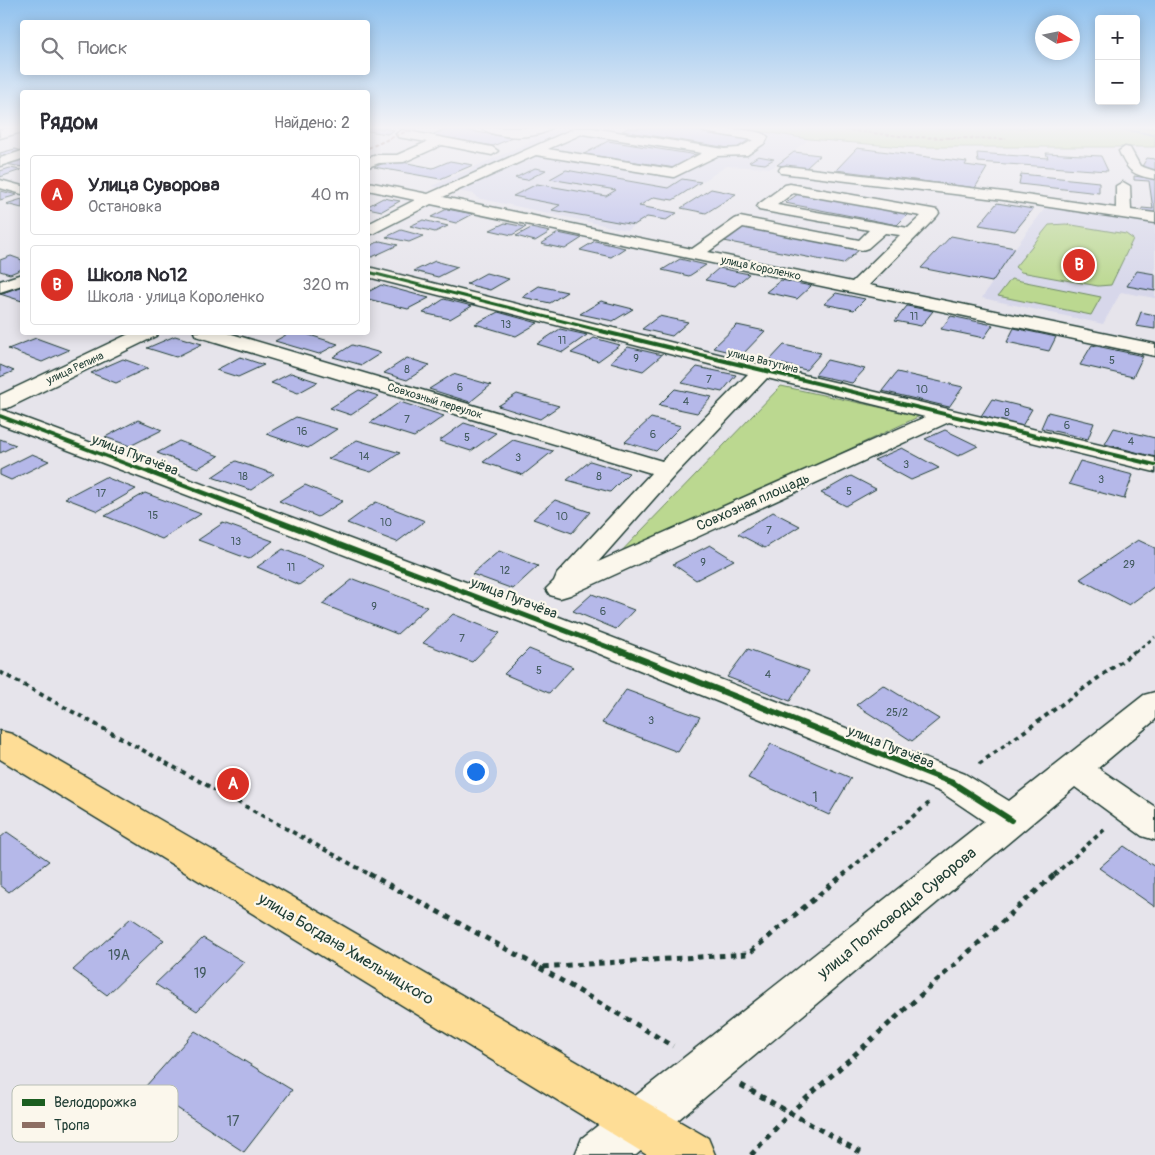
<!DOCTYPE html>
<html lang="ru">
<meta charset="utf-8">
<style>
body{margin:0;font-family:Pangolin,sans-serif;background:#f7f7f7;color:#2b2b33}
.controls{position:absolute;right:15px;top:15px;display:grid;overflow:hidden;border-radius:5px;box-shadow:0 2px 12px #0003}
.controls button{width:45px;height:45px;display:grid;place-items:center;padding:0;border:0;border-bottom:1px solid #e1e1e2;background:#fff;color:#2b2b33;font:25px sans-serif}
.compass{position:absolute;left:1035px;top:15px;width:45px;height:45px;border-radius:50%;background:#fff;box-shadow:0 2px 12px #0003;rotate:100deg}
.you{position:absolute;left:475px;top:771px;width:18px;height:18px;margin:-12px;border:4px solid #fff;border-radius:50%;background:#1a73e8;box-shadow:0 0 0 8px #1a73e833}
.badge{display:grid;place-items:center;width:32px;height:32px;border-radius:50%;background:#d93025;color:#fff;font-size:16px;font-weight:700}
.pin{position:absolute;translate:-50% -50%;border:2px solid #fff;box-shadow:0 1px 5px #0006}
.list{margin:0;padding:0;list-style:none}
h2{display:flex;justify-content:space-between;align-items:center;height:65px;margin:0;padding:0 20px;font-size:21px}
h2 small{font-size:16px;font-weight:400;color:#7c7c81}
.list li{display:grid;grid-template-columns:32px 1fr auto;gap:15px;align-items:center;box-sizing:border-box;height:80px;margin:0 10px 10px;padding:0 10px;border:1px solid #e1e1e2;border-radius:5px}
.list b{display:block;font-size:19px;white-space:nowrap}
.list p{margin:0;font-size:16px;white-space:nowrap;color:#7c7c81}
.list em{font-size:16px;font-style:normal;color:#7c7c81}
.icon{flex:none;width:28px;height:28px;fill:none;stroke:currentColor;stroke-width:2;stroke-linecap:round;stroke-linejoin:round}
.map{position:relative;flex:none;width:1155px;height:1155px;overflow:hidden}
.search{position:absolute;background:#fff;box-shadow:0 2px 12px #0003;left:20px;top:20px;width:350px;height:55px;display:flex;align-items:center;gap:12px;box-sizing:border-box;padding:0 18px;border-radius:5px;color:#7c7c81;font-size:19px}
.panel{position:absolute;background:#fff;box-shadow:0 2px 12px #0003;left:20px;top:90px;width:350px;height:245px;border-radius:5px}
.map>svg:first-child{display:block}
.built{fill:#d7d7ea}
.green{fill:#bbd890;stroke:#6d8a62}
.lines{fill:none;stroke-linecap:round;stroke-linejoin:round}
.stream{fill:#7398a8;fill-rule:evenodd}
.building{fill:#b5b8e9;stroke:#1f3d34}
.minor-casing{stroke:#1f3d34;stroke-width:3}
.major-casing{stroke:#1f3d34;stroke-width:3}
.path-far2{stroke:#1f3d34;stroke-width:3;stroke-dasharray:4 4;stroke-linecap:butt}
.path-far1{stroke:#1f3d34;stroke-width:4;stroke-dasharray:4.5 4.5;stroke-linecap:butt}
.path{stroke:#1f3d34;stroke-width:5;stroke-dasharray:5.5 5.5;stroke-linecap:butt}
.minor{fill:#fbf7ec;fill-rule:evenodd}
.major{fill:#fedd96;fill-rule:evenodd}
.quiet{stroke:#8d6e63;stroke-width:2;stroke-dasharray:4 2;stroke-linecap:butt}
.cycleway-far3-casing{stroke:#fbf7ec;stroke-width:5}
.cycleway-far2-casing{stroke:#fbf7ec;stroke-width:6}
.cycleway-far1-casing{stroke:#fbf7ec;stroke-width:8}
.cycleway-casing{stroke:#fbf7ec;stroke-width:9}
.cycleway-far3{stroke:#1b5e20;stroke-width:3}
.cycleway-far2{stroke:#1b5e20;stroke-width:4}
.cycleway-far1{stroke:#1b5e20;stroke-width:5}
.cycleway{stroke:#1b5e20;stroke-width:6}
.labels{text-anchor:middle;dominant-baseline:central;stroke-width:4.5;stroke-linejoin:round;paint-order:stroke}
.far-street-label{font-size:11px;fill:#1f3d34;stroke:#fbf7ec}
.number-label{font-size:11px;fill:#445c61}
.street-label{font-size:14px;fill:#1f3d34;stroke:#fbf7ec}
.near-number-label{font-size:14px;fill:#445c61}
.near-street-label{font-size:16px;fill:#1f3d34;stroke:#fbf7ec}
.key{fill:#fbf7ec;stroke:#b9bfb5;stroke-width:1}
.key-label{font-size:14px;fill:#1f3d34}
</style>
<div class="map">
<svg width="1155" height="1155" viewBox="0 0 1155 1155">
<rect width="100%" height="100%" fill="#e6e4eb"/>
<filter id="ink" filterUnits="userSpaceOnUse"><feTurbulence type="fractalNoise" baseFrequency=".02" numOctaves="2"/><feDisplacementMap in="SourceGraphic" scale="10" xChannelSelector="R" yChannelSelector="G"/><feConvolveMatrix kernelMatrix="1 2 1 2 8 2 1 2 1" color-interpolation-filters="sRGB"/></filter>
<g filter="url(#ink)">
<path class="built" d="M561,128H739L809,139L772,168L727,166L673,200L653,197L639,206L677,213L666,220L647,217L627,230L477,198L474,194L432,186Z
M1048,204L1155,220V298L1121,292L1103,324L982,298L1015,248Z"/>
<path class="green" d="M739,128H1155V147H903L809,139Z
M1066,224L1126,234L1133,239L1111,285L1098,286L1021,272L1015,267L1049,225Z
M1011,279L1101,297L1091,315L998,296Z
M781,386L920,416L613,560Z"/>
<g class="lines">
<path class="stream" d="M1110,128H1120L1155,134V136Z"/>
</g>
<path class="building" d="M368,128H382L395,130L387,134L368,131Z
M449,128H454L512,138L493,146L431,135Z
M628,128H684L752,138L735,149L622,131Z
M608,141L697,155L675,168L584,154Z
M857,148L967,162L965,165L987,168L975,188L836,170Z
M15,149L22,151V153L8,157L0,155V153Z
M794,152L820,155L805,169L777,165Z
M977,153L1048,158L1046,153L1101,156L1108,171L978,162Z
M758,156L774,159L765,164L749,162Z
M1147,158L1155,159V170L1141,168Z
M22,159V167L6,164Z
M392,160L433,168L450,161L473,165L440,179L374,167Z
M10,168L21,170L0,177V171Z
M535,168L546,170L527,180L515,178Z
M566,170L668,188L682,179L701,182L673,200L654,197L639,206L677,213L666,220L647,217L634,225L552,210L560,205L513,196L537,184L606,196L616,190L550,179Z
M1021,174L1099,182V193L1019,184Z
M1134,176L1155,179V213L1142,211V208L1153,209L1149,181L1134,180Z
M711,189L736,194L706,213L681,208Z
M0,192L1,191L17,195L0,200Z
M798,194L902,212L908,214L897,225L785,203Z
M383,198L400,201L382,211L368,208V206Z
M22,199V208L6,204Z
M997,203L1033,209L1015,231L979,225Z
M447,209L473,214L456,223L431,217Z
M423,220L448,226L435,232L410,226Z
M505,223L526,227L512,235L490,230Z
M744,227L860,249L843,264L724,241Z
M531,228L550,232L535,241L516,236Z
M401,230L423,236L409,242L386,237Z
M558,233L582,238L565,249L541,244Z
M951,236L1015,248L992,282L921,268Z
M380,241L398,245L372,257L368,256V247Z
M595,241L625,248L611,257L580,250Z
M11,256L22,260V269L10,274L0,271V260Z
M680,259L706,265L689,276L662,270Z
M435,261L458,267L438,277L414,271Z
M719,268L749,274L735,286L705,280Z
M1137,271L1155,274V291L1127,286Z
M486,273L509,279L490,290L466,284Z
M781,280L811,286L797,299L766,292Z
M381,285L429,298L408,309L368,299V292Z
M22,286V301L0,294Z
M539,286L567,292L550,303L522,297Z
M836,293L865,299L854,310L824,304Z
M444,299L472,306L450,319L423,313Z
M601,301L633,309L613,321L580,314Z
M907,306L933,311L921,326L895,321Z
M498,312L538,323L516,336L475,324Z
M1141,312L1155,315V329L1136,326Z
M659,316L688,322L672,336L642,329Z
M951,316L993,325L984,338L941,329Z
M737,325L765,331L742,355L713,348Z
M1014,328L1056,337L1049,351L1007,342Z
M560,329L587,335L563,352L537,344Z
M291,332H300L338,344L319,354L275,341Z
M175,336L202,344L176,357L147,348Z
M36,338L69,350L42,362L8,349Z
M594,338L620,345L598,361L571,353Z
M352,345L381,353L362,365L333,357Z
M784,345L821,353L806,370L769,361Z
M1092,345L1143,356L1133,377L1080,365Z
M628,347L662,355L643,371L610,362Z
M240,357L264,365L238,377L216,370Z
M407,358L430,365L407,380L384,373Z
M123,359L148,368L116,383L91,373Z
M827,360L865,369L852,383L815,375Z
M0,365L14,371L0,377Z
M697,367L736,375L722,392L682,383Z
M897,372L963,387L949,407L882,391Z
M291,373L318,382L298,393L271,383Z
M453,374L491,385L470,402L429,389Z
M675,389L712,397L697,413L659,405Z
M359,390L379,396L351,415L330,408Z
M517,394L559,406L540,419L498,406Z
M992,399L1032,409L1022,426L981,416Z
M400,402L444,416L414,437L370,423Z
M1048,412L1094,423L1088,439L1041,428Z
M296,417L337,429L308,448L266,434Z
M651,418L681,426L656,451L625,442Z
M138,420L162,430L130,446L105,437Z
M464,423L496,433L471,451L439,441Z
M1114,428L1155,438V457L1105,444Z
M945,430L978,446L958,456L925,439Z
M0,439L16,445L0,453Z
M357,440L400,453L371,472L328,459Z
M513,440L553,451L523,475L483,462Z
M179,441L219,456L198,468L157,453Z
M902,448L939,468L911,480L874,460Z
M32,454L49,461L11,480L0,475V470Z
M236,461L274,474L251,490L212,477Z
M590,461L629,473L610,492L567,480Z
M1080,461L1133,475L1124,499L1069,484Z
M851,476L876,489L846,506L821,493Z
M105,477L136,489L98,511L65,498Z
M305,485L343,501L318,517L279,501Z
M145,493L201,514L162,539L105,516Z
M555,500L590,512L572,533L533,519Z
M376,502L425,521L397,542L347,523Z
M773,512L800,526L765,548L738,534Z
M223,523L273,541L249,559L198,540Z
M1138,540L1155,548V586L1129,605L1080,579Z
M710,545L734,560L696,580L673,564Z
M283,549L325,566L299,585L257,567Z
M499,551L538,566L513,589L472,574Z
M353,579L427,607L397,634L322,604Z
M592,594L634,610L616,629L573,611Z
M453,614L500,633L472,662L423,643Z
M529,649L573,667L549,693L504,674Z
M748,649L809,671L790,701L727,677Z
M883,685L939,719L912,741L856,705Z
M626,690L700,717L678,752L602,723Z
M771,744L851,778L829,815L748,778Z
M7,832L49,861L9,892L0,885V838Z
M1124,846L1155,867V907L1099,868Z
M131,918L164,940L107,995L73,970Z
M203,938L244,962L197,1011L155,984Z
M195,1031L292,1090L244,1152L145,1087Z"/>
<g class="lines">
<defs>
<path id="minor" d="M7,128H22V132L0,138V130Z
M482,128H551C540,140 493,139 482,128Z
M575,128H592L724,149L739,148L753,140L704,132L698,128C712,128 760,128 768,137L765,143L747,155L717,156L674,177L536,155L443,197L692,249L735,219L740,217L859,240L869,230L759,210L757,207L759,204L785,185L790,184L932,209L937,210L939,213L937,216L869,285L1155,344V356L431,204L374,233L368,235V224L415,200L368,190V182L428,194ZM582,134L702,153L672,169L548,149ZM793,193L921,216L908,228L777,205ZM743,227L862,250L868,248L885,233L900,235L852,282L708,252Z
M402,130L492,147L498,151L492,155L442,145L404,162L379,163L368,167V158L377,155H397L427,142L398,137L396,134Z
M1125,147L1130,148L1140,166L1155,171V179C1133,175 1127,171 1119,151Z
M22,151V159L0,166V158Z
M786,166L1004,192L1116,208V186L1123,182L1130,186L1131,210L1155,213V223L1004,200L781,173L779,170L781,167Z
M0,180L22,186V194L0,188Z
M368,267L762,365L1155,458V472L949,422L570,595L560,598L550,595L546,589L554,581L557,574L651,473L196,336L194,332H225L662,461L748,374L368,277ZM767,378L925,417L598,562L675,475Z
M22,274V285L0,292V281Z
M133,332H158L156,336L8,408L0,409L541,610L965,774L1009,801L1144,695L1155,692V720L1098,768L1155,807V840L1142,836L1075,787L636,1155H575L582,1138L984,821L941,792L521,622L0,424V395Z"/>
<path id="major" d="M0,731L12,734L708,1138L715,1155H647L0,759Z"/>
</defs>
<use href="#minor" class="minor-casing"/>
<use href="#major" class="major-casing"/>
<path class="path-far2" d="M1135,652L1155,637"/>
<path class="path-far1" d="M0,672L371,875
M979,764L1137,650
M843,875L929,803
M1054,875L1106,828"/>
<path class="path" d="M369,874L539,967L748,954L844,874
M540,968L673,1046
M741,1085L865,1155
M751,1155L790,1113L1055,874"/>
<use href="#minor" class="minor"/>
<use href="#major" class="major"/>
<path class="quiet" d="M826,128L909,137L1006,139
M368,148L414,128"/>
<defs>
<path id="cycleway-far3" d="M368,272L606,332"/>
<path id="cycleway-far2" d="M601,331L1155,465
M0,416L153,474"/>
<path id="cycleway-far1" d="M149,472L621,652"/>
<path id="cycleway" d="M618,650L953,783L1011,820"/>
</defs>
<use href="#cycleway-far3" class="cycleway-far3-casing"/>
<use href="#cycleway-far2" class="cycleway-far2-casing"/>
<use href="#cycleway-far1" class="cycleway-far1-casing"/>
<use href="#cycleway" class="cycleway-casing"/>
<use href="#cycleway-far3" class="cycleway-far3"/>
<use href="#cycleway-far2" class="cycleway-far2"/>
<use href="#cycleway-far1" class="cycleway-far1"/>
<use href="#cycleway" class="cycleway"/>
</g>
</g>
<linearGradient id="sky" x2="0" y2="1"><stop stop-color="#8fc1ee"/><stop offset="0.44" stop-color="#f4f3f6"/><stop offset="1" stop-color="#f4f3f6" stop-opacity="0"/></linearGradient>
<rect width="1155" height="290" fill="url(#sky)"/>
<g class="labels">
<g class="far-street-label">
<text transform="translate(761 268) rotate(12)">улица Короленко</text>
<text transform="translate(763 361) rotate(14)">улица Ватутина</text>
<text transform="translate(75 368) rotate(-25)">улица Репина</text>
<text transform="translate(435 401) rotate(17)">Совхозный переулок</text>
</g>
<g class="number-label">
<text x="914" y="316">11</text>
<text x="506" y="324">13</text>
<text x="562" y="340">11</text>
<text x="636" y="358">9</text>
<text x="1112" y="360">5</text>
<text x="407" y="369">8</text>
<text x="709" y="379">7</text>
<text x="460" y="387">6</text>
<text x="922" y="389">10</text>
<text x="686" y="401">4</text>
<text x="1007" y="412">8</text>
<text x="407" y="419">7</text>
<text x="1067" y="425">6</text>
<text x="302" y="431">16</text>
<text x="653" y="434">6</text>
<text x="467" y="437">5</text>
<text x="1131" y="441">4</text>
<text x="364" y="456">14</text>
<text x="518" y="457">3</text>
<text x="906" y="464">3</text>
<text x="243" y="476">18</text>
<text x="599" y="476">8</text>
<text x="1101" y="479">3</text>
<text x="849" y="491">5</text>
<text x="101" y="493">17</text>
<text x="153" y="515">15</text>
<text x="562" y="516">10</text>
<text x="386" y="522">10</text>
<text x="769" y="530">7</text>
<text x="236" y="541">13</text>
<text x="703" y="562">9</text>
<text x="1129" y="564">29</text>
<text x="291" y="567">11</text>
<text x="505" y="570">12</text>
<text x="374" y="606">9</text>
<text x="603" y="611">6</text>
<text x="462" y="638">7</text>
<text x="539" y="670">5</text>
<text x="768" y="674">4</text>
<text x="897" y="712">25/2</text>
<text x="651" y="720">3</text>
</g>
<g class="street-label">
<text transform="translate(135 455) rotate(21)">улица Пугачёва</text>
<text transform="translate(753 502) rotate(-24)">Совхозная площадь</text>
<text transform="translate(514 598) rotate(21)">улица Пугачёва</text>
<text transform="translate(891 747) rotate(22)">улица Пугачёва</text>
</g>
<g class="near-number-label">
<text x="815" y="797">1</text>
<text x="119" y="955">19А</text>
<text x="200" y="973">19</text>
<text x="233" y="1121">17</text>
</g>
<g class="near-street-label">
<text transform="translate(897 913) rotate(-39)">улица Полководца Суворова</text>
<text transform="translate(346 949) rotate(31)">улица Богдана Хмельницкого</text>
</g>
</g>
<rect x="12" y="1085" width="166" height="57" rx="8" class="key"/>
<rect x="22" y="1099" width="23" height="7" fill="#1b5e20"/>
<rect x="22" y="1122" width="23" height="6" fill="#8d6e63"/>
<g class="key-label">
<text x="54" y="1107">Велодорожка</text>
<text x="54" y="1130">Тропа</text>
</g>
</svg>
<div class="controls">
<button>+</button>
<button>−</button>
</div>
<svg class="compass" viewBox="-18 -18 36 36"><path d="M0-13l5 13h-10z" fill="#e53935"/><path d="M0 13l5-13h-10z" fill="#7c7c81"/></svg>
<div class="you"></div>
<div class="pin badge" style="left:233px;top:784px">A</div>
<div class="pin badge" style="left:1079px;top:265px">B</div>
<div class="search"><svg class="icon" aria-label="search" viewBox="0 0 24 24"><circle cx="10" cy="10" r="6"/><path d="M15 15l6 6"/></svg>Поиск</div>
<section class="panel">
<h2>Рядом<small>Найдено: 2</small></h2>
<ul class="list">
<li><span class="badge">A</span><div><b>Улица Суворова</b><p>Остановка</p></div><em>40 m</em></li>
<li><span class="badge">B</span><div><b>Школа №12</b><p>Школа · улица Короленко</p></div><em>320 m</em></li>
</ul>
</section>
</div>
